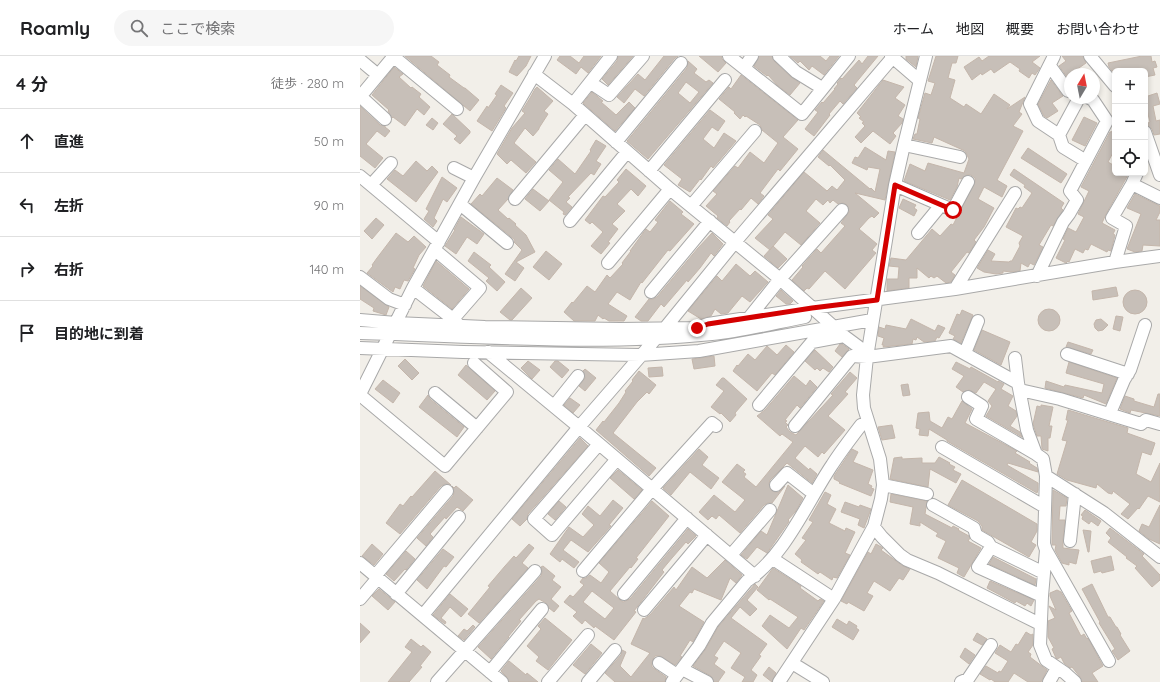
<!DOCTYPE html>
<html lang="ja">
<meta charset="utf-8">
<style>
body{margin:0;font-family:Quicksand,"Noto Sans JP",sans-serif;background:#f6f6f6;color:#202124}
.controls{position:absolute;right:12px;top:12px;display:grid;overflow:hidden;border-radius:6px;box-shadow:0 2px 6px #0003}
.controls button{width:36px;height:36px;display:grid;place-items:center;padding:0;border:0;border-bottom:1px solid #e0e0e0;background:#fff;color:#202124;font:20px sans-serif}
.compass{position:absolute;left:704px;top:12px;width:36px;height:36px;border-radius:50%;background:#fff;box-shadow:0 2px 6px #0003;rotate:10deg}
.stop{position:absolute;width:12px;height:12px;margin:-9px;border:3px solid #d40000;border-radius:50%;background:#fff}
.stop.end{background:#d40000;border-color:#fff;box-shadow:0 1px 4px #0008}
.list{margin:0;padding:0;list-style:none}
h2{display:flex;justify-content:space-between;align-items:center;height:52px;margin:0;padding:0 16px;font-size:17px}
h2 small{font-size:13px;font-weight:400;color:#757577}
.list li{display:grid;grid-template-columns:26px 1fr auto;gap:12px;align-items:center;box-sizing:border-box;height:64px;padding:0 16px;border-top:1px solid #e0e0e0}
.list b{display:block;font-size:15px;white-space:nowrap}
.list em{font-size:13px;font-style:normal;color:#757577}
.icon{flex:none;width:22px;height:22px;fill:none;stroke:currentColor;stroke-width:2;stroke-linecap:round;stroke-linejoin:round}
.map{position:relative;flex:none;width:800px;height:626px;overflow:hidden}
header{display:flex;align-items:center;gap:24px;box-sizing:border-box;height:56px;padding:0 20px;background:#fff;border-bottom:1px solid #e0e0e0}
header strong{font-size:19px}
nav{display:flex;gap:22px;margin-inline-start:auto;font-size:14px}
.search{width:280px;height:36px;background:#f6f6f6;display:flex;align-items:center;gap:10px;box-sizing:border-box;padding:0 14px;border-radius:22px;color:#757577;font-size:15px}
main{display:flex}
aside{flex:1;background:#fff}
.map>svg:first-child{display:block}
.building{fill:#c7bfb8;stroke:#c4b6ab;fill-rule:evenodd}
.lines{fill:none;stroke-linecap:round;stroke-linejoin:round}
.minor-casing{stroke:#a9a9a9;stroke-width:14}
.minor{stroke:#fff;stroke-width:12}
.route{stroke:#d40000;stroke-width:5}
</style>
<header>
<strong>Roamly</strong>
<div class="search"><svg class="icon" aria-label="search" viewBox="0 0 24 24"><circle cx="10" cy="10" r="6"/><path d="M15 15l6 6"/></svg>ここで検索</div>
<nav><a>ホーム</a><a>地図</a><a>概要</a><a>お問い合わせ</a></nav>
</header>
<main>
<aside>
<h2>4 分<small>徒歩 · 280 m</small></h2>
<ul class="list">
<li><svg class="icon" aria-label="ahead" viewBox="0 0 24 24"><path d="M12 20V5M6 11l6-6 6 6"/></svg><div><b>直進</b></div><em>50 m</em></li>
<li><svg class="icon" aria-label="left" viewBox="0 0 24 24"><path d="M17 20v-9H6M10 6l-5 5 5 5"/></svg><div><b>左折</b></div><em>90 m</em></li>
<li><svg class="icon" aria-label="right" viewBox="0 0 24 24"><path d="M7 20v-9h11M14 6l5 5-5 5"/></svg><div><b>右折</b></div><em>140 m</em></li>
<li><svg class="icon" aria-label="arrive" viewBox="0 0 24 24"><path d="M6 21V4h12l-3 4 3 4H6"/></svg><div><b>目的地に到着</b></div></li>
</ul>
</aside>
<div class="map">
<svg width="800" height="626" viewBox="0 0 800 626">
<rect width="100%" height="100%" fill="#f2efe9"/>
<path class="building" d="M45,0H71L79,6L77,9L90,19L89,21L104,32H105L119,44L110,55Z
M159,0H171L166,10L157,20L149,16L155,4L156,5Z
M200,0H210L219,7L224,0H241L228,17L221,11L216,18L197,4Z
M258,0H273L248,29L242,23L257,5Z
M304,0H318L315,2L284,40L275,33L264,47L257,41L278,18L285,24Z
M339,0H362V3L366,7L358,16Z
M399,0H412L414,5L431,21L440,27L430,39L418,30L408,19L407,20L394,10Z
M430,0H460L466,5L470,0H479L464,19L452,10L449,14L440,5L438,7Z
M508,0H518L494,29L497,32L483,48L480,45L469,58L470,59L454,80L445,73L458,56L455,54L462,46L463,47L475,33H474L478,28L477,27L481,22L482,23L499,4L502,8Z
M546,0H558L556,11L546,3Z
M576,0H598L596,7H592L588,22L595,24L590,42L604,51L606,48L621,58L634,38L650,49L647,53L665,41L659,56L662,58L653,70L663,75L637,124L647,130L642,141L624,131L618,143L634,152L624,171L614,184L616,186L609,197L607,196L591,216L595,219L591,226L586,227L577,220L574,222L571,220L569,222L557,212V222H549V232L527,235V223H538L539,211L529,210L531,202L546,204L572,173L580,180L591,168L593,169L615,126V122L611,119H607L601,123L599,122L597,131L590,144L544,125L550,108L565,115L568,107L604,117L609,103L605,95L574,81L572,87L553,83L555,78H557L560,63L558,62L565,37L571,39L575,27L568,25Z
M629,0H680L672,6L680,12L675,19L672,17L669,22L659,15L660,13L650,6L634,17L631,13L622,19L621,17L612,24L604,11L619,1L622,5Z
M702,0H723L726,7L716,14L718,18H710V25L699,10L706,5Z
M782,0H791L792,6L795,5L797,11L793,12L795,19L785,21V15H752L749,11L748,7Z
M328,5L337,13L334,17L346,26L349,24L353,27L288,103L267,85L327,12ZM326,26L339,36L330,47L318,37Z
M34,11L43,18L39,21L51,32L52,31L61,38L59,41L70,51L64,59L57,53L45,70L33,61L32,62L28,55L29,54L12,39Z
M381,19L438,64L423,81L438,93L420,115L418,113L400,137L404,140L398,148L391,142L381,154L380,153L369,165L370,166L367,170L357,162L358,160L346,150L357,138L353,135L375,110L378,112L390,96L404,107L418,87L402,74L400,69L386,60L385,61L383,59L380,63L374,57L375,56L359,43L369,31L371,33Z
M523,24L544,31L535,42L545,49L538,60L543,63L542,67L533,77L536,80L530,88L513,75L501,87L495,81L505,70L502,67L504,66L499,62L501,61L497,57Z
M691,24L703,40L692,47L698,55L687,62L684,60L678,48Z
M141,29L153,37L144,50L146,52L132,75L117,65L127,50L128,52L137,39L135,38Z
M177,31L193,45L184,55L188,58L179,72V73L173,80L165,72L154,87L176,106L166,117L151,104L147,108L137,98L152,72L165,57L162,55L170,42L175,33Z
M232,36L243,45L241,46L256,59L269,46L275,52L255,75L223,47Z
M797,37L800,48L793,50L796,65L800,64V78L794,79L792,73L788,70V67L790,66L787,54H785V41Z
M0,50L20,69L25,70V71L30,75L25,81L17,75L6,88L23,102L15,112L0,100Z
M350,54L365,65L358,75L352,71L343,83L354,92L364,77L376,85L353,112L351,110L341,124L340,123L330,136L318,129L322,123L304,109Z
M92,58L110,75V77L100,88L94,83L97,80L83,68Z
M724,61L737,67L725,90L712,84Z
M72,62L78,67L73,74L66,69Z
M755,75V93L748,106L755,110V117H769L746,158L742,167L755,174L753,178L755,179L751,195L748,194L747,196L731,188L728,194L725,193L723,197L715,193L709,206L708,205L706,207L696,202L705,184L703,183L708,172L716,176L724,161L718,158L729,135L721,131L750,76Z
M236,84L246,90L236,105L241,108L234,119L231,117L208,141L210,142L206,146L212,151L205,159L203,158L204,156L189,144L203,126L189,114L198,103L215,118L231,95L230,94Z
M505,91L526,104L528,95L535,96L525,144L495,137L519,157L514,162L512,160L509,162L499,173L517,188L512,194L516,197L485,233L465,215L449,233L447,232L444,235L432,224L443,211L442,210L457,193L461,197L485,170L481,167L489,156L487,149L483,147L478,148L473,144L470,147L468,144L463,149L456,143L446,155L460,167L441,189L425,176L410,194L395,182L413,163L408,159L444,116L467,135L472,130L477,134L485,124L470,109L469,110L458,101L463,94L504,128L510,133L511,132L515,136L520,113L508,111L507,114L492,107L495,101L498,102Z
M668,92L707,118L701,127L661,102Z
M56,105L67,115L72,110L78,116L56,146L27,123L35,114L43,120Z
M266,113L286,130L278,140L271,133L257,148L265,155L252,168L258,173L248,186L250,187L241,198L231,190L243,176L232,166L230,168L225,164L243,140L245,141L259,126L257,124Z
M654,113L704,147L701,152L703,154L693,170L691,169L679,189L683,191L674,209L670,207L668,211L661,207L660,215L651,216L643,215V217L636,218L624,216L617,212L628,194L635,198L631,205L649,206L650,205H652L660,190L659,187L663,180L646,171L656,152L658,153L660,151L662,152L672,137L664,131L665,129L650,119Z
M82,121L97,132L87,146L83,143L74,162L77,165L73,171L64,163L69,155L66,153Z
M137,122L153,134L148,143L138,154L148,163L149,162L156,168L155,169L166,179L175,196L156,206L164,212L155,225L145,218L162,194L154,186L155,184L111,148L120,138L122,140Z
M173,133L189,145L180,155L165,143Z
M775,138L800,150V156L796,164H800V190L783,189L782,195L775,196L767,193L781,158L767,152Z
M543,143L556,149L554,152L557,154L554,160L539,152Z
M310,145L323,156L321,158L334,168L310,195L308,194L282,227L281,226L270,244L257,236L248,248L267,260L264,265H249L244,262L243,263L238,259L235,265H214L204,256L212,246L213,247L227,230L235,236L247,219L250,222L263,208L262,207L271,195H270L286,173L290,176L298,166L295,164Z
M101,161L124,178L117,188L107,181L96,198L85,190L95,174H94Z
M16,162L24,169L12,183L4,175Z
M36,177L48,186L54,180L66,191L59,199L53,212L55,213L48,225L44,224L40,233L35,231L33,236L7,217L13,210L12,209L17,202Z
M352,177L363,188L354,200L351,197L340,212L328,226L327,224L304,251L301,248L288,265H281L275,261L289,243H293L297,241L338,192Z
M413,190L427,203L418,212L404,200Z
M186,195L202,208L189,224L173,211Z
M114,196L131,209L129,211L145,226L137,235L126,225L129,222L108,205Z
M76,205L109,233L92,253L63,230Z
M376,208L390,220L395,215L408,226L390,246L382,240L368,257L361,258L355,253L351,260L341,263L328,255L357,220L362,225Z
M0,230L29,251L26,259L13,255L14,252L0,243Z
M756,231L758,240L733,244L732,235Z
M161,232L172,242L152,264H150L140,256Z
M763 246a12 12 0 1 1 24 0a12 12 0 1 1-24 0Z
M421,234L433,245L430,248H426L416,240Z
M678 264a11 11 0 1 1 22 0a11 11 0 1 1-22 0Z
M602,254L613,259L601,287L593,283L595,280L589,277L597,258L600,259Z
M756,260L763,261L760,275L753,273Z
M551,263L575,275L578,269L585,272L579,282L577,281L575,285L564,286L557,281L556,284L553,283L552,288L523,291L524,289H522L524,282L518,280L519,271L525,273L526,269L546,273Z
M741,263L748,269L743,274L738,275L735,272L734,268L736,264Z
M622,274L650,286L641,309L614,294Z
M708,286L733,294L731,298L706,291Z
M480,288H482L489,293L482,301L475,295Z
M426,289L434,296L415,319L412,317L397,335L373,315L377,309L378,310L388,298L395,304L407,290L417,299Z
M455,294L473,311L469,316L463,312L460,315L457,312L455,314L445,305Z
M354,300L355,310L334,313L332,303Z
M45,303L59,317L52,324L38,310Z
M168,305L180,314L172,323L161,312Z
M195,305H198L209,314L202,322L190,311Z
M596,306L610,313L611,311L638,326V325L644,328L641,333L653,340L648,350L656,355L657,360L650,370L660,376L662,381L626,360L632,350L628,345L636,333L624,326L616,337L609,334L603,336L596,331L604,320L592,313Z
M709,306L757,322L746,348L724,339L723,342L685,332L686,325L704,331L705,329L742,337L744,328L706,317Z
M106,309L135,335L127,344L98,319Z
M302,311L303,320L289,321L288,312Z
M225,313L236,322L225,335L219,330L225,322L223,315Z
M279,315L296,329L289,338L287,336L277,346L253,377L296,412L289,420L236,374L243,365L244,366L259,347L266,336L265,335L273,325L272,324Z
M490,316L497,322L485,336L488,338L468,360L485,374L464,398L462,396L458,401L445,390L435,402L449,414L450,412L457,418L452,427L427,407L410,424L409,428L411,434L415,436H419L425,430L412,447H408L404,449L380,477L359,459L356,463L352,460L348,464L339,456L354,439L375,456L385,444L362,426L377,408L385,414L383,416L386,418L384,421L396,431L433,386L422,378L420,380L397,360L405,354L434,320L446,330L450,324L457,331L440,352L437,349L425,364L427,365L425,366L428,369L426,371L430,376L436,379L473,339L471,338Z
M362,322H364L387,343L375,357L376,359L370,366L361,357L360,358L351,351L364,335L356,329Z
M23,324L40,337L33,347L15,333Z
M548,328L550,339L543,340L541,329Z
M798,338H800V360L771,354L770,357L760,353L765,340L774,343V345L794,351Z
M68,339L70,343L104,371L97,381L59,351Z
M210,342L220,349L213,357L204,349Z
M602,345L612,353L605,367L657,395L655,397L670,406L669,407L677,412L678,416L648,407L647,409L678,427V434L677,437L587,385V384L569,373L568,380L559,379L560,373L556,372L558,357L569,356L570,365L582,372L588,361L592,363Z
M681,349L693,351L689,370H692L690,382H688V395L682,393L681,380H677L673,368L677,350L681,351Z
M708,354L768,372L767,377L795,387L791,399L782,396L776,418L791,426L800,407V446L788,440L779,453L778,452L768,463L761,458L770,448L753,435L752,438L748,437L737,428L736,432L707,424L697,418L707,385L702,384L708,364H706Z
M532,369L535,382L522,384L518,371Z
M220,382L228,390L168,458L167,463L160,470L152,463Z
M339,393L348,401L342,409L359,422L351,433L330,416L311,439L303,432Z
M492,393L498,396L493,406L513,414L508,428L512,430L511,432L514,433L511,440L479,427L480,426L474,423V420Z
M542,401V403L562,402V407H575L579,401L590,407L589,408L595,411L593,414L601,418L596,427L570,413L568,431L530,423L534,402Z
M258,414L282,434L274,443L250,422Z
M75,415L91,429L85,428L81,430L40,478L26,467L40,448L43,450L51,440L52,441Z
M602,424L677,468V475L671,486L676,489L669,501L622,474V470L618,465L588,449Z
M428,429L443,442L436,455L428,464L429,465L428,467L407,497L397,491L387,503L381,499L401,475L407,479Z
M92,430L94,432L96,430L113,444L103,455L97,451L86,463L85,461L70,478L73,481L66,490L57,482L93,440L94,436Z
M693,434L707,442L706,450H700L699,464H705L703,484V492L719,494L716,508L709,506V509L702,507L695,494L696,489H692V487Z
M465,436L471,439L467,448L476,453L469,467L485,475L486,472L495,476L485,497L490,499L477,522L473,521L472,524L460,516L458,518L451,513L441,506L442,504L435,498L446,484L442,482L453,466L449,464Z
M531,438L567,445L565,458L592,472L593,470L599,473L598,474L609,480L610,482L608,485L621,492L604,521L597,517L599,512L578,502L586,485L576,480L578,477L576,476L560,466V470L550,468L553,451L530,446Z
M253,444L263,452L249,469L251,470L228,496L211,484L203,494L219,506L214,512L202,503L200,506L190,498L209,471L223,481L234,469L222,458L228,450L240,460Z
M199,445L206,451L195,464L188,458Z
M292,445L309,460L276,502L278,503L271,512L270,511L250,535L260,544L263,546L270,543L328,473L336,480L328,488L326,486L312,502L302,514L304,516L274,555L276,556L254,584L235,570L234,572L225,564L222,568L213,560L217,556L204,546L210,539L213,541L224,529L220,526L223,522H226L230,519L241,527L249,516L239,507ZM232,535L254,552L245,563L223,546Z
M485,446L499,451L500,449L511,453L504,472L498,469L500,463L481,456Z
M800,449V488L789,483L779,475L782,468L789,471Z
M725,454L741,465L738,470L731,465L729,468L722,463L723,460L721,459Z
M750,472L784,498L782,500L800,519V524L792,531L775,512L777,510L766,502L767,501L748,486L751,482L746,477Z
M723,474L731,475L729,496H728Z
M12,488L23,498L14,509L2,500Z
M169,488L174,492L162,507L168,512L119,567L108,558L130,531L128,530L145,510L154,500L156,502Z
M516,488L523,492L521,494L543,510L550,513L543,524L539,522L530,535L514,525L507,537L513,540L504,555L488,546L487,548L481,545L508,496L511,498Z
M83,493L94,501L86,511L84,510L67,533L57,524Z
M46,495L55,503L46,514L45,513L34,525L26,518Z
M751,500L754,514L742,517L741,515L734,517L731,505Z
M633,501L676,523L675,529L629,508Z
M365,504L382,519L376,527L370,522L361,544L334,533L332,537L330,536L319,550L344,566L333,586L330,584L320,600L322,601L315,609L300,600H295L293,603L292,607V611L306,621L305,626H255L245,617L261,599L262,594L266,596L260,610L271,621L290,597L271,588L283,562L284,563L290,559L314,531L316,534L332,511L347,522Z
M183,510L195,520L192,524L201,531L191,543L199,550L194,556L189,552L186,547L179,543L176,545L159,564L161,565L148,581H149L131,603L118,591L181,520L182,516L181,511Z
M413,512L441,530L440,532L458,545L460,543L464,545L444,574L441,572L427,593L402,570L410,559L429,572L438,561L410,543L409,544L397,534Z
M630,525L674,544L671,550L667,547L665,550L656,545L655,547L627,532Z
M395,528L398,531L387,544L397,553L390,560L380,551L371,562L407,588L399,599L401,600L391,614L397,619L393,626H382L385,621L371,612L381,597L364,585L354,600L358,602L354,608L365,616L358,626H354L351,620L333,610L345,594L358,571Z
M732,528L748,561H750L756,571H757L761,578L760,579L770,595L758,604L752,595L755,593L739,567L740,566L722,533Z
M19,533L35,546L28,554L12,540Z
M697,534L701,536L712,555L709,557L721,580L724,578L727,583L728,582L743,610L732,617L738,626H722L720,621L712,611L710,612L704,607L701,601L697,603L696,602L692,593L694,592L688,581V565L695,562L689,550L696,554L690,540V537Z
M90,538L108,553L101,561L90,551L81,562L86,566L85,568L73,559Z
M185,562L212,584L188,614L176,605L179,601L167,590L181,573L178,570Z
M477,563L487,569L489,565L497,570L496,572L499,574L493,584L472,571Z
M0,567L10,576L0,587Z
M113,569L115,571L104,584L98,580L104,573L107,575Z
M666,576L671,579L673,578V589L668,596L671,598L670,601L687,614L681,626H668L654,617L648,626H635L631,623L630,624L620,618L626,610L638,617L639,615L641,616L648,605L635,597L640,589L651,596L656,588L658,589Z
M617,577L627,583L622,589L613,584Z
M51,583L61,591L63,589L71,596L60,610L62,611L49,626H28L52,596L45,591Z
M231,588L242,597L225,618L213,609Z
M605,592L615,599L609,608L600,601Z
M149,605L166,619L167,617L178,626H149L147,621L141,615Z
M409,611L416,617L412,626L403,619Z"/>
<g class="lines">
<defs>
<path id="minor" d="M369,0L442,58L489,0
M419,0L436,16L462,32
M531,0L560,25
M694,0L670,48L678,65L699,79L703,91L726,105
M730,0L755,30
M34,1L97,53
M0,4L18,19
M690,10L708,35H710
M384,12L392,0
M174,18L213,48L310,133L420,223L484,280L507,297
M231,27L249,39L283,0
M0,40L25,63
M0,41L34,0
M213,48L251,0
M785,76L800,119
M699,79L719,42
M256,86L321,7
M544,89L600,101
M94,112L114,122
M289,115L365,24
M0,120L79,186
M772,128L800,142
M11,129L31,107
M535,129L581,149L558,177
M155,143L225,59
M100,148L147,187
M581,149L593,154L608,126
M331,150L395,75
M210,165L267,96
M75,194L120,232L93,263
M755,206L766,170L752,162L772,128L777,117
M248,207L310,133
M677,220L703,166L709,158L717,144L710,135L747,65L733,44L729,42
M0,221L29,243L45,249
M53,232L93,263L101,271
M595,233L655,137
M291,236L350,165
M388,263L420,223L482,154
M0,264L36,267L125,271L260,273L337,272L348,268L452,252L595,233L755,206L800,200
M0,277C117,280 235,290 352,278C383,275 414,267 445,261
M0,292L103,296L280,299L339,295L512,264
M128,296L219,371L395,520
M605,297L618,265
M707,298L768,318
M655,302L658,327
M660,334L700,343L781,368L786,364L800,368
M75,337L117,372
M0,338L53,232L114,122L185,0
M0,339L85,410L147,336L114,307
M608,341L622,350L616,363L676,398
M399,349L452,286L484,280
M194,350L218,320
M750,357L764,324L770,314L785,269
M435,370L492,300L507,301L591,290L658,327L667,374L676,398L683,403L686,420L684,488L686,494L682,540L680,589L686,604L705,617L715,626
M239,388L174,463L192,479L257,403
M582,391L685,451
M686,420L744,457L800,501
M416,429L427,417L454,438
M523,429L567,438
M573,449L614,472L616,479L628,486L631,491L684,517
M514,471L522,481L540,499L547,504L578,517L680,568
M710,485L715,438
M631,491L618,511L682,540
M686,494L749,605
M371,499L410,454
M413,503L474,543
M0,507L142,626
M223,515L292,433L352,367L356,370
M15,520L87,435
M36,538L99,461
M264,538L327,462
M0,543L17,523
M284,554L347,479
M63,559L219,371L305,272L375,186L533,1
M299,607L317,619
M432,607L463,626
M322,613L347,626
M130,616L182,553
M77,626L175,515
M188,626L228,579
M228,626L255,594
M312,626L339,590L352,567L387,525C425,500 447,446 472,409C481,395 491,382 501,369L507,367
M419,626L474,543L514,470L521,443L523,429L520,403L504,352L503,339L507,301L535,129L544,89L566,0
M601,626L608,623L631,589
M689,626L697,612"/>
</defs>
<use href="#minor" class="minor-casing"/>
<use href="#minor" class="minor"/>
</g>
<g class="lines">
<path class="route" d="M337,272L348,268L452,252L517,244L535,129L593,154"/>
</g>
</svg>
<div class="controls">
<button>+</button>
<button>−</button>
<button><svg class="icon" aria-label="locate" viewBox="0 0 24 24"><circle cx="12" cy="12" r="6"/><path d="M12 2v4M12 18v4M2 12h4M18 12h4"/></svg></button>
</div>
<svg class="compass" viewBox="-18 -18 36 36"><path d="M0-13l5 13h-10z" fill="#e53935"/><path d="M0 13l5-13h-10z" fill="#757577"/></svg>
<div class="stop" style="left:593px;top:154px"></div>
<div class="stop end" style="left:337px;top:272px"></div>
</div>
</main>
